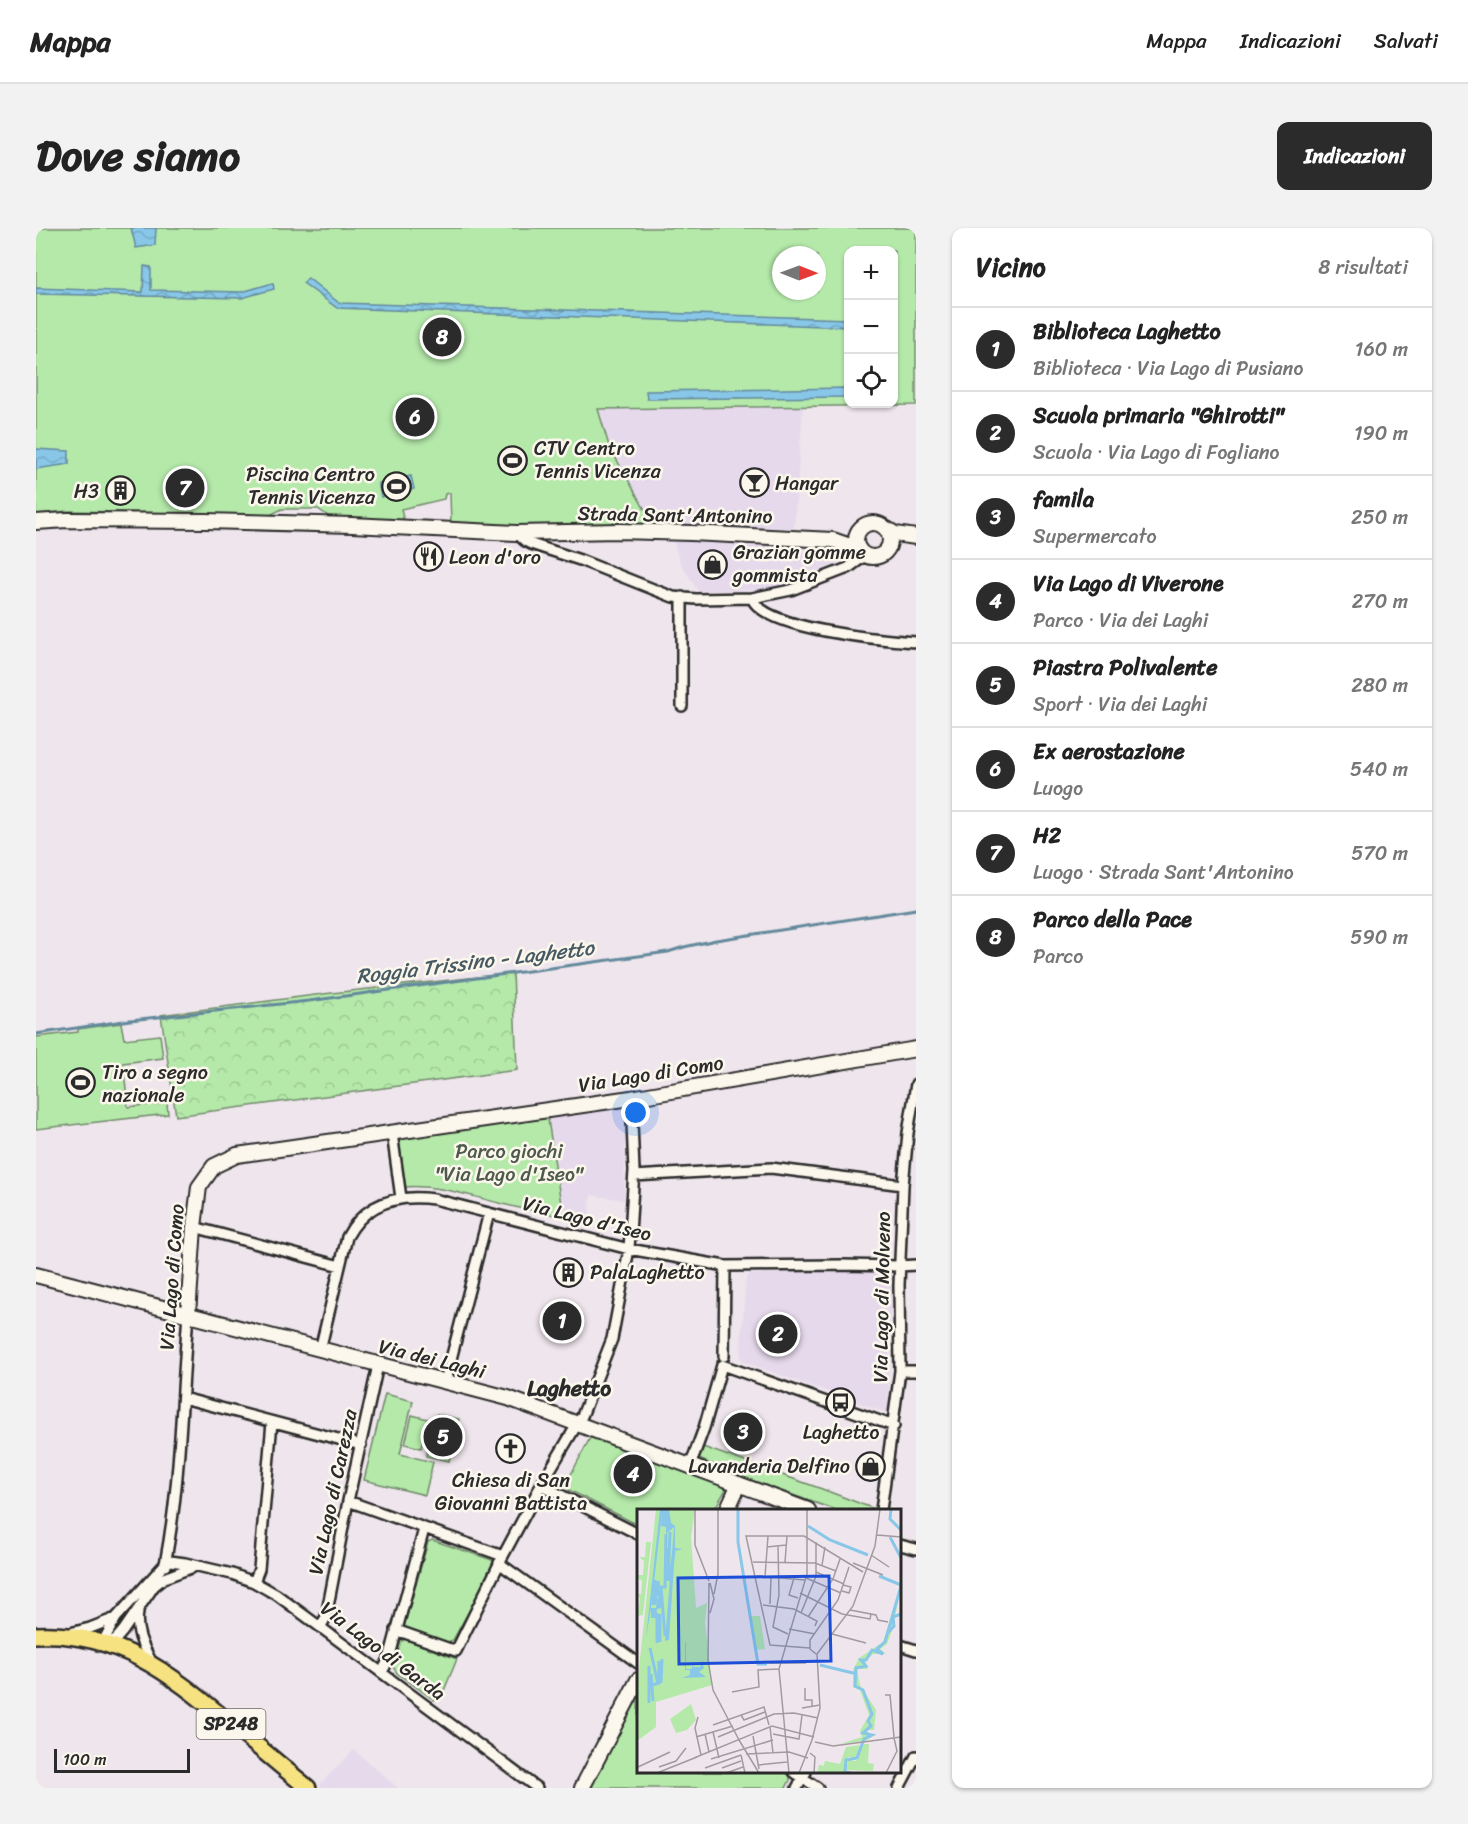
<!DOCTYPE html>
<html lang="it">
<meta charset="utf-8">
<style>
body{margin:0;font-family:Sriracha,sans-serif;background:#f2f2f2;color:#222}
.controls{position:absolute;right:18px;top:18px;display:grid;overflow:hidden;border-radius:12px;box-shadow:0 2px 4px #0004}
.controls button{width:54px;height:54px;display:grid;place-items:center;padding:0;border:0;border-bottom:2px solid #e0e0e0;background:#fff;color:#222;font:30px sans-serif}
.compass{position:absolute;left:736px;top:18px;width:54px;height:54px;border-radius:50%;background:#fff;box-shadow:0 2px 4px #0004;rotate:91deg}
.scale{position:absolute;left:18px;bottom:15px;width:136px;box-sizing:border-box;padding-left:6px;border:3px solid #2b2b2b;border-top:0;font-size:16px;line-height:21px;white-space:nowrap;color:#2b2b2b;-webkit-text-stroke:4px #fbf7ec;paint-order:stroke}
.you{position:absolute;left:600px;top:885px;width:21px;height:21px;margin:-15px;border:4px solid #fff;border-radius:50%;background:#1a73e8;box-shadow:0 0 0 9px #1a73e833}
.badge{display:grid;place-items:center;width:39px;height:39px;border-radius:50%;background:#2b2b2b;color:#fff;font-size:20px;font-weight:700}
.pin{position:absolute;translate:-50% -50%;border:3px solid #fff;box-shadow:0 2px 6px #0006}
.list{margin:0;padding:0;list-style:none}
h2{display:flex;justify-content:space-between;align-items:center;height:78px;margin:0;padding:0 24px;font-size:26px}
h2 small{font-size:20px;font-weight:400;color:#767676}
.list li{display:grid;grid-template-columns:39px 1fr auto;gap:18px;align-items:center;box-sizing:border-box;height:84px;padding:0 24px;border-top:2px solid #e0e0e0}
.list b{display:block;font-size:22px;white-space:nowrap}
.list p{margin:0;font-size:20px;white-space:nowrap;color:#767676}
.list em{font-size:20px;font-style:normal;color:#767676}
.icon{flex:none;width:33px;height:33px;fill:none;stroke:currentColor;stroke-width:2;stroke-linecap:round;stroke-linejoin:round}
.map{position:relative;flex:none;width:880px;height:1560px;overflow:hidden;border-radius:12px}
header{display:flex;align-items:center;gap:36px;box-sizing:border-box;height:84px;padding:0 30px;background:#fff;border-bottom:2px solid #e0e0e0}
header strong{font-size:28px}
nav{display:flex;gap:33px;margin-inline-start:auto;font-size:21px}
.intro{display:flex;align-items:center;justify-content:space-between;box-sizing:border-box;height:144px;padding:0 36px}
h1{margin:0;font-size:42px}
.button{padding:15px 27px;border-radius:12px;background:#2b2b2b;color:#fff;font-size:21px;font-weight:700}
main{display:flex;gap:36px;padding:0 36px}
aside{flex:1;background:#fff;border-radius:12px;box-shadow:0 2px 4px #0004}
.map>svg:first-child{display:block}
.built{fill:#e6d9ec}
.green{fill:#b5e9aa;stroke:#708a6a;stroke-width:1.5;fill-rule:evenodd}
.forest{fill:url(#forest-crowns);stroke:#708a6a;stroke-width:1.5}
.water{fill:url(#water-waves);stroke:#63899c;stroke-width:1.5}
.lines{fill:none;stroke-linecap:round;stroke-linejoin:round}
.stream{stroke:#63899c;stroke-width:3}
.street-casing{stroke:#2b2b2b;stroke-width:14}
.secondary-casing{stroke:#2b2b2b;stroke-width:18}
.primary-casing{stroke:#2b2b2b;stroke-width:20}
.street{stroke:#fbf7ec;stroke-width:9}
.secondary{stroke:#fbf7ec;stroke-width:14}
.primary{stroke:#f7e281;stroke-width:15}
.labels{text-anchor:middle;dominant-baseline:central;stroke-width:5;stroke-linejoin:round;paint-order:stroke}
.shield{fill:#fbf7ec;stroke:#696865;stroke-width:1.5}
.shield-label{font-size:18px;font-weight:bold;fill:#2b2b2b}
.poi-label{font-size:20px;fill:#2b2b2b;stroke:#fbf7ec;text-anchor:start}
.street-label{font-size:20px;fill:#2b2b2b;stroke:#fbf7ec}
.park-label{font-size:20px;fill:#4e5a4b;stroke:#fbf7ec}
.water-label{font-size:21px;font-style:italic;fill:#475a64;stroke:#fbf7ec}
.quarter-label{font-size:22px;font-weight:bold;fill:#2b2b2b;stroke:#fbf7ec}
.inset-river{fill:none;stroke:#88c7e8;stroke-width:3}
.inset-road{fill:none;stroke:#a19b9f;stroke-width:1.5}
.view{fill:#1d4ed8;fill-opacity:0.15;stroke:#1d4ed8;stroke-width:3}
.inset-edge{fill:none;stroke:#2b2b2b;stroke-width:3}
</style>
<header>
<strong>Mappa</strong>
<nav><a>Mappa</a><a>Indicazioni</a><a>Salvati</a></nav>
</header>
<div class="intro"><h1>Dove siamo</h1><a class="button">Indicazioni</a></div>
<main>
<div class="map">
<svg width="880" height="1560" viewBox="0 0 880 1560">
<defs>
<pattern id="forest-crowns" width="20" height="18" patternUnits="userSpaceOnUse" patternTransform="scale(1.5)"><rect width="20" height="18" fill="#b5e9aa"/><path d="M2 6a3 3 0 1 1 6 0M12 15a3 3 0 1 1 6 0" fill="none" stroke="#9cc892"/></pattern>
<pattern id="water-waves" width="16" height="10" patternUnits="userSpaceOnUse" patternTransform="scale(1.5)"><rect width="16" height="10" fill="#88c7e8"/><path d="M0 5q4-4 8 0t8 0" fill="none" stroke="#76abc7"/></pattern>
</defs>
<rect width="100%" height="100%" fill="#efe5ec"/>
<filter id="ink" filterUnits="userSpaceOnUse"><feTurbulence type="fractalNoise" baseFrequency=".0167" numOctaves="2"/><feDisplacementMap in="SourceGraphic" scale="12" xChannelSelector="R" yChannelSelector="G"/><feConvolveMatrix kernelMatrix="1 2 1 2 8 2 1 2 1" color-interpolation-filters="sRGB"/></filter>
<g filter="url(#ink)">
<path class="built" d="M767,178L758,300L617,296L573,218L562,181Z
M636,309L809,317L813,331L755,353V356L735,361L662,363L644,334Z
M590,873L588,972L555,967L553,994L527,989L511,885Z
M853,1043L856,1046L852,1182L849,1184L708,1134L705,1129L706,1102L710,1050L714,1046Z
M318,1522L362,1560H286L283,1557Z"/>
<path class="green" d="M0,0H880V177L562,181L573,218L617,296L443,298L415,296L414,265L409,266L408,271L365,281L368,294L298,292L282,281H246L234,287L33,283L0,286ZM812,22H858V176H812ZM745,27H781V63H745Z
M85,795L88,811L124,807L127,830L87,835L92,879L131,875L132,886L0,901V809L42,804V801Z
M511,885L527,989C506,984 484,981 463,975C431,967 400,956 367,959L362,911Z
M349,1166L377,1173L364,1226L397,1234L389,1267L328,1252Z
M401,1186L423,1191L413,1233L390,1228Z
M376,1187L392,1191L385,1220L369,1216Z
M557,1208L689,1257L690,1261L678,1282H602V1297L531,1261L530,1256L554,1210Z
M667,1219L786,1261L841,1282H800L708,1250L663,1231Z
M396,1312L456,1332L458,1337L417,1412L409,1415L370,1401L368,1399L392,1314Z
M369,1411L421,1431L405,1470L398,1472L361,1445L357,1439L365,1414Z
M602,1462V1544H749L754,1547V1552L750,1560H552Z"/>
<path class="forest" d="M477,745L481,842L140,888L125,787L287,766Z"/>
<path class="water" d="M95,0H120L119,17L100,20Z
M108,38L115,39V62L206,64L237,55L238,61L206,70L0,66V60L107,64Z
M272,50L303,75L812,91V99L301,80L267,55Z
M812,160V169L611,171L610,163Z
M0,221L33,223V236L0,241Z
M375,248L378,261L345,269L342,255Z"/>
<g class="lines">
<path class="stream" d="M0,806L94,792L273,773L632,724L648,719L680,712L880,681"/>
<defs>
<path id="street" d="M480,305L489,313L495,316L544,332L637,369L660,371L716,370L755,362L812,340L830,327
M646,369V478
M716,370C728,402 848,412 880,414
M356,905L365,970
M598,948L735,940L867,957
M158,999L304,1038
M284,1122L311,1009C329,975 361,966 398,971L593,1021L689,1038L805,1037L863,1038L880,1037
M688,1128L689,1038
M864,1143H880
M409,1154L453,985
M147,1170L325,1217
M654,1238L668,1200L686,1137L858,1198
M505,1257L602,1306
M312,1273L467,1328
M845,1282L864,1143L863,1057L867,957L872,905L880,856
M864,1317L880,1321
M463,1335L602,1435
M130,1338L129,1336C145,1254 145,1170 152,1087
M160,1338L128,1350L118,1358L87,1403L81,1410L71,1416L70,1408L80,1390L129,1336L134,1333L149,1335L196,1346L218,1354L241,1367L501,1560
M218,1354L223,1341L236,1194
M102,1384C99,1404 107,1418 116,1435
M285,1398L290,1389L312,1273L342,1137
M360,1402L420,1423L467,1328L505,1257L546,1188L576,1111L593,1021L598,943L595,870
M34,1405L54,1400L80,1390
M864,1417L880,1422
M346,1444L353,1431L388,1301
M758,1544L782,1560
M761,1560L770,1544
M863,1560L880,1528"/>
<path id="secondary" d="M0,294L31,292L170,293L316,297L480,305L583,303L655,305L797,312L823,321
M820 312a17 17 0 1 1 34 0a17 17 0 1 1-34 0Z
M851,301L859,306L880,309
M0,1047L472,1170L772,1282
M152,1087L158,999L163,959L178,938L201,927L595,870L880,821
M691,1282L703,1256
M546,1560L602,1452"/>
<path id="primary" d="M0,1407C80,1403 133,1444 191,1493C218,1515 245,1538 272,1560"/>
</defs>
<use href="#street" class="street-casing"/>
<use href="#secondary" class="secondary-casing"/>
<use href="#primary" class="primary-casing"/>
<use href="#street" class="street"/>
<use href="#secondary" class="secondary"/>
<use href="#primary" class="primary"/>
</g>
</g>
<defs>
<symbol id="stadium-ring" viewBox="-11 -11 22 22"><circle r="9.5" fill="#fbf7ec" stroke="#2b2b2b" stroke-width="1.5"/><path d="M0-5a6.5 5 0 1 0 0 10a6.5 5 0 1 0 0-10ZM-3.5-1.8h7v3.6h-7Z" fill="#2b2b2b"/></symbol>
<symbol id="bar-ring" viewBox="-11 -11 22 22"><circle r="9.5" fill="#fbf7ec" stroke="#2b2b2b" stroke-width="1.5"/><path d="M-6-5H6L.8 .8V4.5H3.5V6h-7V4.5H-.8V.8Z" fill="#2b2b2b"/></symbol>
<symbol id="building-ring" viewBox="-11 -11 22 22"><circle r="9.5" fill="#fbf7ec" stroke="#2b2b2b" stroke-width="1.5"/><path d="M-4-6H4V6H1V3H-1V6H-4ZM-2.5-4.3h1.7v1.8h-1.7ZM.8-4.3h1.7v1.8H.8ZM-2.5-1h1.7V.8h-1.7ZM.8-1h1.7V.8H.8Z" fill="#2b2b2b"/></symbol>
<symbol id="restaurant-ring" viewBox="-11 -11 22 22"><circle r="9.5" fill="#fbf7ec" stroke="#2b2b2b" stroke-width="1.5"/><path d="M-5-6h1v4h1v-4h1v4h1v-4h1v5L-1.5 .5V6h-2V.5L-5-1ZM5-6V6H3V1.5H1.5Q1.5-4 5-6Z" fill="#2b2b2b"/></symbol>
<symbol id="shop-ring" viewBox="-11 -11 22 22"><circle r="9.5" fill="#fbf7ec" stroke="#2b2b2b" stroke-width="1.5"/><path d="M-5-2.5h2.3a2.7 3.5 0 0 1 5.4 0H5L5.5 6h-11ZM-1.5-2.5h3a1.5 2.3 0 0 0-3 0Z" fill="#2b2b2b"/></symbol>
<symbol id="bus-ring" viewBox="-11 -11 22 22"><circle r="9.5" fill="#fbf7ec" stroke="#2b2b2b" stroke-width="1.5"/><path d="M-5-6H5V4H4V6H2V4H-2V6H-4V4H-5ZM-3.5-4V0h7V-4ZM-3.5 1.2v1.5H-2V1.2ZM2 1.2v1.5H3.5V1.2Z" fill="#2b2b2b"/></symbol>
<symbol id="church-ring" viewBox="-11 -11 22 22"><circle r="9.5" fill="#fbf7ec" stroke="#2b2b2b" stroke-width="1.5"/><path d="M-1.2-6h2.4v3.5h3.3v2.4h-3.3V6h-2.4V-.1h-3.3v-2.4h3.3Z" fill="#2b2b2b"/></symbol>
</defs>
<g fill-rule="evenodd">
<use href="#stadium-ring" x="460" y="216" width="33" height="33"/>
<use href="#bar-ring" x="702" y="238" width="33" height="33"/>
<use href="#stadium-ring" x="344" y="242" width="33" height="33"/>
<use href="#building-ring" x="68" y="246" width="33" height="33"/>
<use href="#restaurant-ring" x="376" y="312" width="33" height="33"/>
<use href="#shop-ring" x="660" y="320" width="33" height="33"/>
<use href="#stadium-ring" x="28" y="838" width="33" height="33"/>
<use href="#building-ring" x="516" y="1028" width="33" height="33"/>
<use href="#bus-ring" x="788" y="1158" width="33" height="33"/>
<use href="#church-ring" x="458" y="1204" width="33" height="33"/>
<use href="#shop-ring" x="818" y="1222" width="33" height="33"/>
</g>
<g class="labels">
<rect class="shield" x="160.5" y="1481" width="69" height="30" rx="4.5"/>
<g class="shield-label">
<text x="195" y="1496">SP248</text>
</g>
<g class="poi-label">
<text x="498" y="220">CTV Centro<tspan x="498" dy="23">Tennis Vicenza</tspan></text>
<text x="339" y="246" text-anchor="end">Piscina Centro<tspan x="339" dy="23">Tennis Vicenza</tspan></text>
<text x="739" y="255">Hangar</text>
<text x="63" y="263" text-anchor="end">H3</text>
<text x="697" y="324">Grazian gomme<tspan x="697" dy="23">gommista</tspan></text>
<text x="413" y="329">Leon d'oro</text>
<text x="66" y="844">Tiro a segno<tspan x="66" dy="23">nazionale</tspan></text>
<text x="554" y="1044">PalaLaghetto</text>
<text x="805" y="1204" text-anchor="middle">Laghetto</text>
<text x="814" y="1238" text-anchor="end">Lavanderia Delfino</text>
<text x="475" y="1252" text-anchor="middle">Chiesa di San<tspan x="475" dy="23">Giovanni Battista</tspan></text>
</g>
<g class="street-label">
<text transform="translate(639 287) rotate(1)">Strada Sant'Antonino</text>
<text transform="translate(615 846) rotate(-9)">Via Lago di Como</text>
<text transform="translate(551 991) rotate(14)">Via Lago d'Iseo</text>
<text transform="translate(136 1049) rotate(-86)">Via Lago di Como</text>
<text transform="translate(846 1069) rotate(-89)">Via Lago di Molveno</text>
<text transform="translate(396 1131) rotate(14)">Via dei Laghi</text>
<text transform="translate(297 1264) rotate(-78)">Via Lago di Carezza</text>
<text transform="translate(347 1423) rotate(37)">Via Lago di Garda</text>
</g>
<g class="park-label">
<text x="473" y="923">Parco giochi<tspan x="473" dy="23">"Via Lago d'Iseo"</tspan></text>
</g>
<g class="water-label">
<text transform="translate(439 734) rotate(-7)">Roggia Trissino - Laghetto</text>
</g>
<g class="quarter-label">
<text x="533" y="1160">Laghetto</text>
</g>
</g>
<g transform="translate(601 1281)">
<rect width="264" height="264" fill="#efe5ec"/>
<path d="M19,0H58L54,28L59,99L70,94L68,114L75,176L19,193V218L0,232V178ZM9,33H14L6,106L0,107L3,90L0,85H4L5,71L0,70V66H6L7,52L2,48H8ZM54,195L59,211L50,221L39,224L33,210ZM227,235H232L231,254L237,255L236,262L209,261L211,251L219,252ZM224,236L218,250L212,248L209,251L207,263H214L181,264L182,256L187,257L188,252L203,255L209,238Z" fill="#b5e9aa"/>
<path d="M264,76L256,119L250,135L243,140L249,145H236L228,153L231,160H220L223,176L239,201L237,221H228L236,227L229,232L203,235L225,228L223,222L232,206L223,181L216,178V161L222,149L246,133ZM114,107H123L128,140L119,141ZM188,252L208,259V264L214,263L213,264H181L182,256L187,257Z" fill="#b5e9aa"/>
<path d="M23,0H32L34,14L38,17V39L46,40L38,42L32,131L28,132L37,18L29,25V18L24,17L25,5L14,99H19L20,90H24L25,99L20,100L19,109H14V100L9,128ZM48,132L49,135V160H55V153L56,158H63L65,151L67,159L62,163L69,168L45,169L53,166V161H48Z" fill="#88c7e8"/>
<path class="inset-river" d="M101,0V33L121,155H130M254,0L253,10L264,21M171,17L193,31L231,46M253,28L264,49M242,67L264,76M30,68L31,39M21,72L23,90M31,72L33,23M32,72L37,43M18,95L21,74M16,96L18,71M17,96L20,72M20,104L21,132M250,125L257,117L256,108L264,105M28,127L24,78H28L29,25M23,133V105M20,134V104M13,139L21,175M183,156L220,165M12,157V194M14,165L16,192M24,174L25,150M15,176L22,174V152M214,264L208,263L209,251L220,249L227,230L235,226L226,224L234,217L231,212L235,205L226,181L218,177L219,159L229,157L224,151H229L235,141L246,145L240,140L248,133L264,77"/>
<path class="inset-road" d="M58,0V36L72,72M240,26L264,28M141,37L142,86L136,118L151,125M130,38L149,36M234,46L252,58M116,53L178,54L199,62M148,53L150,27M216,54L246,66M185,56L188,38M179,63L207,75M120,67L168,71M128,68L131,27M157,69L152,86L161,89M169,69L204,84M72,74L71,151L76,181L102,231M205,82L212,84L214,78L206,76M163,84L205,105L233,110L234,105M77,85L81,65V0M133,95L134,69M126,96L157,100L180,112L178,117M213,101L239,106L241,111L251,113M73,104L77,90L73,74M164,104L179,67V33M171,108L196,70L203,50M152,120L178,125M195,125L229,134M173,139L133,136L109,27H167L226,63M179,145L173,140V131L201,91L212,58M132,154H169M168,179V191H175V197M95,183L122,178L121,161L142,160M248,186H253L257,228M165,199L183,196M104,206L107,211L128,203M61,208L58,219L64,246M76,216L127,198L132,216M133,218L136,244M76,223L82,249M68,225L72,243M136,225L162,230L165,206M116,227L122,260M59,228L96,217M81,228L137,205L157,204L181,209M102,231L122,264M175,231L183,199L180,145L216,97L238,37L243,0M178,233L196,237L264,228M173,244L178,248L177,264M109,245L152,243L171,249M104,246L108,264M57,249L135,217L177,228M74,250L136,231M121,256L150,253M1,258L33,243M22,258L39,252L49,239M68,259L104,246M85,259L104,252M20,264L60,248M89,264L106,258M152,264L142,160L170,65V0M162,264L175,231M249,264L260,242L257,229"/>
<path class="view" d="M192,67L194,152L42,155L41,69Z"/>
<rect width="264" height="264" class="inset-edge"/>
</g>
</svg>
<div class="controls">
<button>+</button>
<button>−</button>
<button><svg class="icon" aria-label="locate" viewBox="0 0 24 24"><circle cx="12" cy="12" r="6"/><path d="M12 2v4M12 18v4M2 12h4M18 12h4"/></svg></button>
</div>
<svg class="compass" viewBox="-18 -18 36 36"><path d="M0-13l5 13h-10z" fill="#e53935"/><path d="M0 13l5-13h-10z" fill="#767676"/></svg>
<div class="scale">100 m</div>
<div class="you"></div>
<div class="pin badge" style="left:526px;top:1093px">1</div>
<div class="pin badge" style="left:742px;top:1106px">2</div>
<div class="pin badge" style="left:707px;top:1204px">3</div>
<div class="pin badge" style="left:597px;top:1246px">4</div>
<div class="pin badge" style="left:407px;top:1209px">5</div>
<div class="pin badge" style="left:379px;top:189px">6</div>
<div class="pin badge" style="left:149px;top:260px">7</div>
<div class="pin badge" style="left:406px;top:109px">8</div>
</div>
<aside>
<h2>Vicino<small>8 risultati</small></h2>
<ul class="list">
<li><span class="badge">1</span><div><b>Biblioteca Laghetto</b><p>Biblioteca · Via Lago di Pusiano</p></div><em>160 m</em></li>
<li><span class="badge">2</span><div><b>Scuola primaria &quot;Ghirotti&quot;</b><p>Scuola · Via Lago di Fogliano</p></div><em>190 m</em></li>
<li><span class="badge">3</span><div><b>famila</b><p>Supermercato</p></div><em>250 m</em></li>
<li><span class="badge">4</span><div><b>Via Lago di Viverone</b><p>Parco · Via dei Laghi</p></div><em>270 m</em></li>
<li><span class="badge">5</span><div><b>Piastra Polivalente</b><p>Sport · Via dei Laghi</p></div><em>280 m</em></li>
<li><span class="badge">6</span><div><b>Ex aerostazione</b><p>Luogo</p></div><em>540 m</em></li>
<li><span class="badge">7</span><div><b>H2</b><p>Luogo · Strada Sant'Antonino</p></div><em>570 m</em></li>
<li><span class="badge">8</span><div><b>Parco della Pace</b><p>Parco</p></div><em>590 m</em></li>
</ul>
</aside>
</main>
